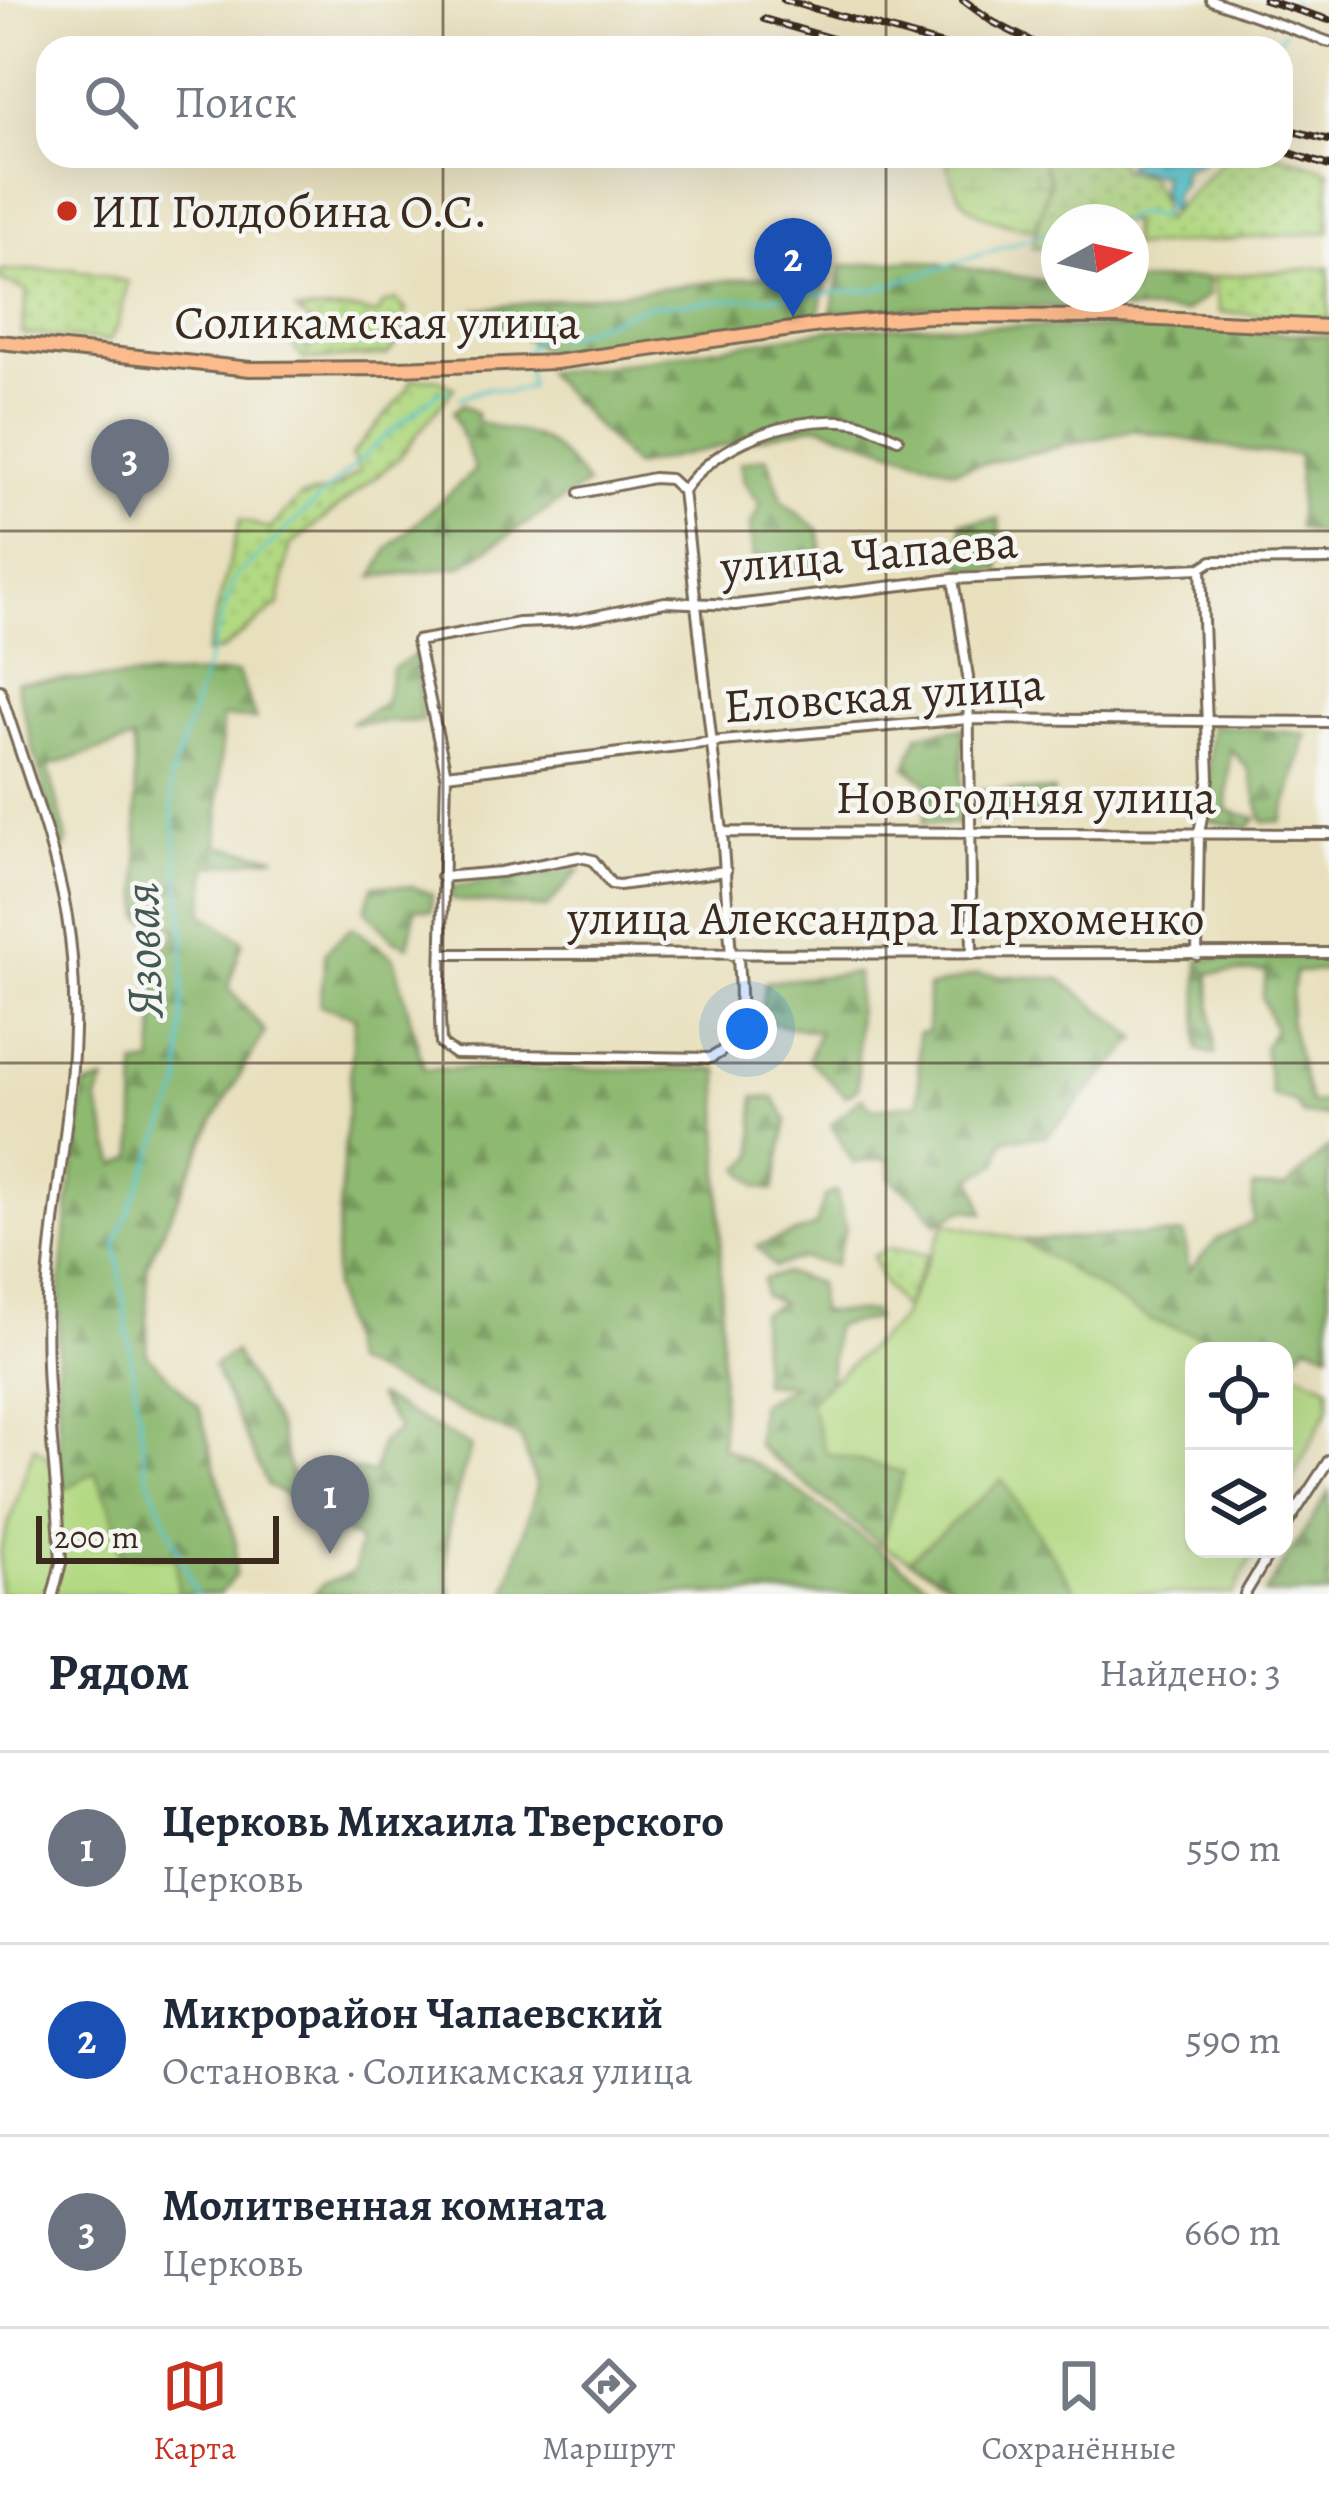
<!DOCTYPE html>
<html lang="ru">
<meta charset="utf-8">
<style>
body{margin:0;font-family:Alegreya,serif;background:#f2f2f3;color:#1f2937}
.controls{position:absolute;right:36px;bottom:36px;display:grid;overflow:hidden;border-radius:24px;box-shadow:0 12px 48px #0002}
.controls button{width:108px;height:108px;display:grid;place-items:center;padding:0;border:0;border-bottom:3px solid #e0e1e3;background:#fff;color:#1f2937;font:60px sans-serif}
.compass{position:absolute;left:1041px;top:204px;width:108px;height:108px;border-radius:50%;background:#fff;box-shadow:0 12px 48px #0002;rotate:82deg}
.scale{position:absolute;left:36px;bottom:30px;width:243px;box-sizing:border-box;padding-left:12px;border:6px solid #3b2a1e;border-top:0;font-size:33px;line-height:42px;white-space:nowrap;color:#3b2a1e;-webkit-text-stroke:9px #f6f6f2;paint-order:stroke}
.you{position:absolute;left:747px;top:1029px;width:42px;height:42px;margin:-30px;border:9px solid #fff;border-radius:50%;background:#1a73e8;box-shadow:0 0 0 18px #1a73e833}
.badge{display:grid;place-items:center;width:78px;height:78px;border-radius:50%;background:#c8321e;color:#fff;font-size:39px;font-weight:700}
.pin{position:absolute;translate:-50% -99px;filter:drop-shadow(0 3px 6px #0008)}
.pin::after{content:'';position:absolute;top:63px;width:42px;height:36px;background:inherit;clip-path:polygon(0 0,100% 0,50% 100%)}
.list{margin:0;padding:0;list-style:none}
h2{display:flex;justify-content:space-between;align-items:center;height:156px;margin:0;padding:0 48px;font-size:51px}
h2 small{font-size:39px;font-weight:400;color:#747a83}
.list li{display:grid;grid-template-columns:78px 1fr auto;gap:36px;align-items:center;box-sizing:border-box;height:192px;padding:0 48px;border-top:3px solid #e0e1e3}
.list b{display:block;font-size:45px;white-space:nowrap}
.list p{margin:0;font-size:39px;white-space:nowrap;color:#747a83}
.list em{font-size:39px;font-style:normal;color:#747a83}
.icon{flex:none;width:66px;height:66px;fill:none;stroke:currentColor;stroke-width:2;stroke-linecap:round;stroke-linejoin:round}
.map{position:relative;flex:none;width:1329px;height:1594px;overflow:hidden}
.search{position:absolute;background:#fff;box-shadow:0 12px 48px #0002;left:36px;right:36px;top:36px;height:132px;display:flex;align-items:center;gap:30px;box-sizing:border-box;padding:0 42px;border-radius:36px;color:#747a83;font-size:45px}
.sheet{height:732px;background:#fff}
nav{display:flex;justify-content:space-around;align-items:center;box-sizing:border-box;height:168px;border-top:3px solid #e0e1e3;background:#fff;font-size:33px;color:#747a83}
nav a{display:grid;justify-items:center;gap:6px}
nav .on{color:#c8321e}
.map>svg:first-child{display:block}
.grass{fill:url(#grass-dots);stroke:#778250;stroke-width:3}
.forest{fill:url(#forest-firs);stroke:#647248;stroke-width:3}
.wetland{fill:url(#wetland-marsh);stroke:#778250;stroke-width:3}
.garden{fill:#b3d983;stroke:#778250;stroke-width:3}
.water{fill:url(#water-ripples);stroke:#4a7876;stroke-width:3}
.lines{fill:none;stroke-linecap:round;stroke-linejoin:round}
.stream{stroke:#5ac7cf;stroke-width:3}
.minor-casing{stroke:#786a56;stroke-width:14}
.primary-casing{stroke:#786a56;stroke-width:18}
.minor{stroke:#fff;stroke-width:8}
.primary{stroke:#fbbb8d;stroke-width:12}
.rail-casing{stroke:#3b2a1e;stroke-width:8}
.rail{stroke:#f6f6f2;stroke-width:3;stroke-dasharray:9;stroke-linecap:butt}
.grid{fill:none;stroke:#3b2a1e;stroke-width:3;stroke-opacity:0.55}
.poi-dot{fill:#c8321e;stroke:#f6f6f2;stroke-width:4.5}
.labels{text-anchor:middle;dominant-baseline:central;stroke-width:9;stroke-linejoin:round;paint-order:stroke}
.poi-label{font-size:48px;fill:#3b2a1e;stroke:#f6f6f2;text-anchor:start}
.street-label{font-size:48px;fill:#3b2a1e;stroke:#f6f6f2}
.water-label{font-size:51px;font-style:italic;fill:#445953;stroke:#f6f6f2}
</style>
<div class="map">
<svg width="1329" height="1594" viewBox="0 0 1329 1594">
<defs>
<pattern id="grass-dots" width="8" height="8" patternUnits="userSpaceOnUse" patternTransform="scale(3)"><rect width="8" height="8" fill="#b3d983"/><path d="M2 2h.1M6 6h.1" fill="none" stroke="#9bba71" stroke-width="1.8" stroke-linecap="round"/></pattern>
<pattern id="forest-firs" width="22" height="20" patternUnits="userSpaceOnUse" patternTransform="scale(3)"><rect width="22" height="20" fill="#8eb971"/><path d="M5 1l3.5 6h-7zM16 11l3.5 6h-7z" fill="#75975c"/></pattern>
<pattern id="wetland-marsh" width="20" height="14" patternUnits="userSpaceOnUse" patternTransform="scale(3)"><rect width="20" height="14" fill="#b3d983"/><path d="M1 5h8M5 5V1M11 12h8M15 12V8" fill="none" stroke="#9bba71"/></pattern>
<pattern id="water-ripples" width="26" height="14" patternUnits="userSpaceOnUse" patternTransform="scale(3)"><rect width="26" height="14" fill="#5ac7cf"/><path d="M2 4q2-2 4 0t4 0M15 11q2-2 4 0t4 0" fill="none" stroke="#4ca2a7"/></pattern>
</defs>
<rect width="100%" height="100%" fill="#f6f6f2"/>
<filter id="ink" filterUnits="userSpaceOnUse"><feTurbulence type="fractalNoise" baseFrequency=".00833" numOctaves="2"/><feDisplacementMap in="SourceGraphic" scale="24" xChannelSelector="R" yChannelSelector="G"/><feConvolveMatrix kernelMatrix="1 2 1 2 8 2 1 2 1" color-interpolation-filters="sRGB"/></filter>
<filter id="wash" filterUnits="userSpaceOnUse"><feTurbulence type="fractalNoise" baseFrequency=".004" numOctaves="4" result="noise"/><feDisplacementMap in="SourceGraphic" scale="48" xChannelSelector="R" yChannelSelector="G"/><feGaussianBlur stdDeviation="2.7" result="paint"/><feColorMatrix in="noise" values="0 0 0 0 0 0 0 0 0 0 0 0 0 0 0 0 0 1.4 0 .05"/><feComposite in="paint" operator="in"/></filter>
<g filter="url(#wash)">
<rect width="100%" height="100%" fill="#e8e0bd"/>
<path class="grass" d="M1281,155L1329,170V232L1131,247V222H1059V249L1032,248L1050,180L1040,156H1117L1121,170L1149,176L1160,197L1164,220L1227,156Z
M1329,267V320L1220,312L1212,277Z
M71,269L128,282L118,326L109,341L22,334L27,291L0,280L1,271Z
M396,300L406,310L398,342L387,355L304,360L292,345L282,339H295L308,350L318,338L314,325L296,311L357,310L378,314L383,304Z
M435,378L454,388L398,459L290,546L279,605L222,650L206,654L240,520L270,529L300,497L334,490L360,470L351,455L408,389L411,380Z
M889,1248L927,1255L903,1309L882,1281L873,1256Z"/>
<path class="forest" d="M915,260L1059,283V294H1131V283L1207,277L1209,295L1185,312L975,305L831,312L842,266Z
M828,269L819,315L586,350L548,353L477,309Z
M937,325L1228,330L1329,336V538L1298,528L1299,455L1254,452L1135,430L954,470L817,425L634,466L545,372L602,367L827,330Z
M463,404L477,414L476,420C496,430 513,429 534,436C555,443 574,468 587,484L460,567L373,577L389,548L475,470L453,412Z
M767,457L783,502L818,529L825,570L775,577L768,556L753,557L750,527L760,505L744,482L740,463Z
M999,519L1000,570H963L961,522Z
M416,654L422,721L350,723L385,703L392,669Z
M238,673L256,719L222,717L218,846L276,856L207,867L203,914L243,941L228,987L265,1032L214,1120L147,1265V1355L199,1407L236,1544L235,1575L220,1594H178L175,1557L121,1554L110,1505L64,1490C48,1354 64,1222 85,1087L105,1081L97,1099L116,1165L134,1157L136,1065L153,1063L158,957L178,929L141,918L133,740L48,766L67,840L62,858L16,682Z
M1211,725L1307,734L1282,821L1263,822L1249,770L1230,749L1227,810L1257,818L1248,828L1206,820Z
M963,728L960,825L923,824L931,786L906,767L919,734Z
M976,790L1054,791L1052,818L977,819Z
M580,870L546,908L452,900L451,887Z
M374,885L413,887L432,894L431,911L416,908L408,946L393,939L365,910Z
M352,927L394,958L424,1069H719L722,1447L775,1475L941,1594H506L537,1487L521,1438L351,1363L333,1288L355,1017L320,1005L326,951Z
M1329,957V971L1295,972L1289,1019L1310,1103L1329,1102V1116L1303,1115L1295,1102L1272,1096L1264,1047L1274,1029L1262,997L1267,971L1209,973L1215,1055L1198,1050L1199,959Z
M857,973L858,1088L846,1096L808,1059L819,1032L768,1023L761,1009L766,982Z
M978,974L1060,979L1138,1038L1047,1136L1004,1139L997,1164L973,1177L984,1213L965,1209L937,1224L919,1201L891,1179L889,1158L853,1163L831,1125L862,1097L872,1109L919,1103L918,1033L928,1032V988Z
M754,1097L774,1098L787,1120L774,1190L758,1187L741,1169L755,1155Z
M1329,1147V1352L1308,1343L1286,1366L1284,1351H1251L1152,1321L1021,1240L1184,1234L1189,1271L1218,1239L1253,1222V1187L1285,1188Z
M836,1191L846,1228L834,1265L802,1258L774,1267L757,1246L816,1226L825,1196Z
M784,1273L818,1283L819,1312H872L875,1319L834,1326L830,1381L809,1401L826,1453L904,1471L881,1545L757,1445L759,1404L794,1385L762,1383L760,1314L781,1303L764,1296L763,1279Z
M234,1352L278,1428L299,1502L268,1486L213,1366Z
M376,1396L471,1447C456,1496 437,1544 452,1594H314L323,1584L354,1572L359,1541L316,1512L333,1468L374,1473L381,1442L399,1430Z
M1002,1479L1078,1594H967L909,1560Z
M1329,1492V1594H1265Z"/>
<path class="wetland" d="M945,156H1040L1050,180L1036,231C980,216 960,218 945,156Z"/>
<path class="garden" d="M945,1223L1021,1240L1152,1321L1251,1351H1194V1549H1256L1233,1594H1078L1002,1480L909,1560L881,1545L904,1472L826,1453L809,1401L900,1320Z
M1284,1366L1329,1386V1407L1284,1495Z
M34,1447L46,1455L64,1490L95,1472L110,1505L121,1554L176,1557L178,1594H0V1550Z"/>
<path class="water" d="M1130,156H1206L1200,163L1183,168L1182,183L1173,196L1175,206L1169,210L1161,192L1163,175L1127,168L1126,164L1134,159Z"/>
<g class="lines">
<path class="stream" d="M1293,4V0
M1267,48L1278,42L1283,32
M1120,222L1136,213L1158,217L1168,204
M526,358V351L543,331L559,338L647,306L876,289L1059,229
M460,398L488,388L507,392L530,387L527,368
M196,1594L146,1471L116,1242L181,1087L184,929L170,781L234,579L382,439L439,392L450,391"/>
</g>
</g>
<g filter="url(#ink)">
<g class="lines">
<defs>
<path id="minor" d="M1211,0L1329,42
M683,491L722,832L731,955
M683,491C718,441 794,415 853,422C868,424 884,433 898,439
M580,493L653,478L670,479L683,491
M953,579L968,677L972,954
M0,690C23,764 54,840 67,917C88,1046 58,1155 48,1280C41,1375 57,1468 61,1563L53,1594
M446,774L711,742L968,719L1329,722
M722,832L1329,834
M441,877L500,872L579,857L593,860L611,884L619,885L726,871
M443,954L1329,953
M1197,955L1199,833L1209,778L1201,568
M738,956C739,992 750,1041 710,1058L455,1054L441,1044L440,1019L446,774L417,641L519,623L571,621L665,602L735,605L953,579L1201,568L1212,561L1329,560
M1284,1529L1329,1460
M1245,1594L1272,1549"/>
<path id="primary" d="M0,342L250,369L399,368L556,362L821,325L928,316L1117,317L1329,327"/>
</defs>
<use href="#minor" class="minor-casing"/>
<use href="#primary" class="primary-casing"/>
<use href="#minor" class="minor"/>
<use href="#primary" class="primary"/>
<defs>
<path id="rail" d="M784,0L954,48
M963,0L993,22L1044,48
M1265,0L1329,20
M764,19L864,48
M1281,128L1329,140
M1281,150L1329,166"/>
</defs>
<use href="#rail" class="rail-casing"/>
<use href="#rail" class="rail"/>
</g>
</g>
<path class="grid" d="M443,0V48M886,0V48M443,156V1594M886,156V1594M0,531H1329M0,1063H1329"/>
<circle class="poi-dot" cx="67" cy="211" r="12"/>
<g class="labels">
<g class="poi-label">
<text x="91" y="211">ИП Голдобина О.С.</text>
</g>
<g class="street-label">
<text x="377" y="322">Соликамская улица</text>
<text transform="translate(869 554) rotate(-5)">улица Чапаева</text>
<text transform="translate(884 695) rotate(-4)">Еловская улица</text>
<text x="1026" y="797">Новогодняя улица</text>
<text x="886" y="918">улица Александра Пархоменко</text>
</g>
<g class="water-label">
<text transform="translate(143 950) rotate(-92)">Язовая</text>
</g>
</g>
</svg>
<div class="controls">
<button><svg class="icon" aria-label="locate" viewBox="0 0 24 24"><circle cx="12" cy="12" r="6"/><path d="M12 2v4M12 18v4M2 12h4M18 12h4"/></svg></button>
<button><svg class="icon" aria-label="layers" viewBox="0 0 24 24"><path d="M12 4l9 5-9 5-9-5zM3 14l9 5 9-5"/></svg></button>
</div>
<svg class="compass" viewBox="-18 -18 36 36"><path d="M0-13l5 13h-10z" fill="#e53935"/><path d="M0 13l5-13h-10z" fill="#747a83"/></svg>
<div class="scale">200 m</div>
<div class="you"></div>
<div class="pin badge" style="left:330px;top:1554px;background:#6b7280">1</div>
<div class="pin badge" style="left:793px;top:317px;background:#1a4fb4">2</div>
<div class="pin badge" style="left:130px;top:518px;background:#6b7280">3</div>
<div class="search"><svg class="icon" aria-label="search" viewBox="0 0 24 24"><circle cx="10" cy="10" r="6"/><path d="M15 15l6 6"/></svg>Поиск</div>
</div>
<section class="sheet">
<h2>Рядом<small>Найдено: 3</small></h2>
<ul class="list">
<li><span class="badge" style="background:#6b7280">1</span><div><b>Церковь Михаила Тверского</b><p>Церковь</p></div><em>550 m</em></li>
<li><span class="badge" style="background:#1a4fb4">2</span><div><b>Микрорайон Чапаевский</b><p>Остановка · Соликамская улица</p></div><em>590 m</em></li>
<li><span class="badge" style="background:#6b7280">3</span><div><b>Молитвенная комната</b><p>Церковь</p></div><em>660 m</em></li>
</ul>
</section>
<nav>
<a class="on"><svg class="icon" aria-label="map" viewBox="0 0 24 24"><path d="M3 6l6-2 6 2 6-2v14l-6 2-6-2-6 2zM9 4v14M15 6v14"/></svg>Карта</a>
<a><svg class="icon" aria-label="directions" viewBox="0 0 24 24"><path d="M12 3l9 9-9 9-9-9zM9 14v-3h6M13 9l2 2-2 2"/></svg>Маршрут</a>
<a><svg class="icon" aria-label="saved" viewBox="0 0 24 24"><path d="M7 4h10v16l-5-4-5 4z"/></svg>Сохранённые</a>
</nav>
